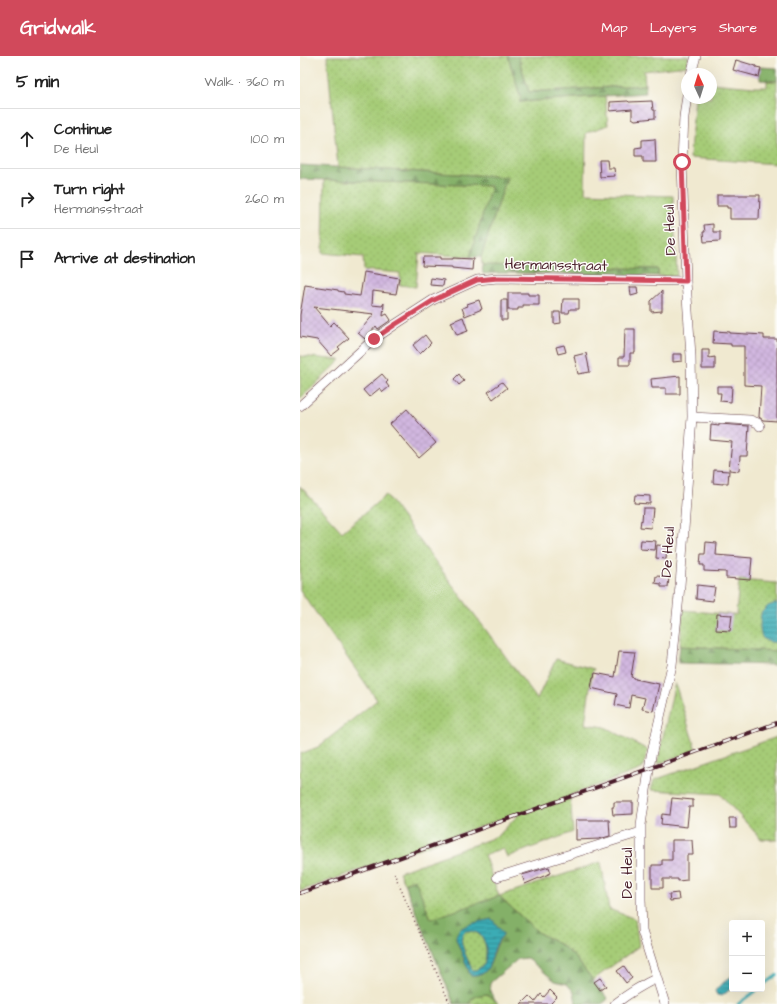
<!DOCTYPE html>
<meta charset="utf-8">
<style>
body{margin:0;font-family:"Architects Daughter",sans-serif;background:#f6f6f6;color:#222}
.controls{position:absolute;right:12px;bottom:12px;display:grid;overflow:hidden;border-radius:4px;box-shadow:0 4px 16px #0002}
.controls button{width:36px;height:36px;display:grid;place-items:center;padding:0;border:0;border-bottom:1px solid #e0e0e0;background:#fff;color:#222;font:20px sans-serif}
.compass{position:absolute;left:381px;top:12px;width:36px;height:36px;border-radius:50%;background:#fff;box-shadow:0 4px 16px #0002;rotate:356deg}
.stop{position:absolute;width:12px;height:12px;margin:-9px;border:3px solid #d1495b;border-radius:50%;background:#fff}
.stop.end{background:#d1495b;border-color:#fff;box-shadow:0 1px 4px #0008}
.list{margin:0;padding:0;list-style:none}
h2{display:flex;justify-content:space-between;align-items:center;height:52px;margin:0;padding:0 16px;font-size:17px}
h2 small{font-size:13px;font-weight:400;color:#767676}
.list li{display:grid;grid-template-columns:26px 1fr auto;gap:12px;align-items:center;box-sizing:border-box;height:60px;padding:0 16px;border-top:1px solid #e0e0e0}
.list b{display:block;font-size:15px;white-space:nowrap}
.list p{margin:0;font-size:13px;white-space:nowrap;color:#767676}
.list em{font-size:13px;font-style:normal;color:#767676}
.icon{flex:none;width:22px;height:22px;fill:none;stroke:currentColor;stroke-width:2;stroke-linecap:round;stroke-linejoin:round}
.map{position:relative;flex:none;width:477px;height:948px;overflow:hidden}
header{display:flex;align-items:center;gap:24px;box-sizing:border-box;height:56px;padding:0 20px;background:#d1495b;color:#fff}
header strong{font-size:19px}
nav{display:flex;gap:22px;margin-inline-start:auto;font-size:14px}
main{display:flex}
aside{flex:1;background:#fff}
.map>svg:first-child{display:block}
.grass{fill:url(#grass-dots);stroke:#787651}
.forest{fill:url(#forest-firs);stroke:#67684a;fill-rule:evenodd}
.water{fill:url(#water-rules);stroke:#426670;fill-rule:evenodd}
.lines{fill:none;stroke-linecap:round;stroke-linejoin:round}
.stream{stroke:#3bacb5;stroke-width:2.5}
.building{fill:url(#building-cross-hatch)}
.minor-casing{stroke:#633d44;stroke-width:10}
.path{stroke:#633d44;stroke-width:1.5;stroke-dasharray:1 3;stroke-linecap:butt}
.minor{stroke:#fff;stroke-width:9}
.rail-casing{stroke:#4a1f2b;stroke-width:4}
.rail{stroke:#fdfcf7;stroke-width:2.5;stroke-dasharray:8;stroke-linecap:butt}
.route{stroke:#d1495b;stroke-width:5}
.labels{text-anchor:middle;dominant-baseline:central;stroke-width:3;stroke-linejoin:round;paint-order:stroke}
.street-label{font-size:15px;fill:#4a1f2b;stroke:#fdfcf7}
</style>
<header>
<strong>Gridwalk</strong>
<nav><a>Map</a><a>Layers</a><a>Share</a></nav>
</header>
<main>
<aside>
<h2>5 min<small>Walk · 360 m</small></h2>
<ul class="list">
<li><svg class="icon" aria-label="ahead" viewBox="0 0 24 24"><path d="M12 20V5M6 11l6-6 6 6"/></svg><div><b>Continue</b><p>De Heul</p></div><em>100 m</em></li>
<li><svg class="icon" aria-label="right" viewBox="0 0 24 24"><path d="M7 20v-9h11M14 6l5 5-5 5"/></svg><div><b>Turn right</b><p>Hermansstraat</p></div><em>260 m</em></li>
<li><svg class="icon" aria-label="arrive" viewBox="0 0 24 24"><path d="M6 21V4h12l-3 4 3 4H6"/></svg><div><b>Arrive at destination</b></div></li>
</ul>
</aside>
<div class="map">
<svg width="477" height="948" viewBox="0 0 477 948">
<defs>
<pattern id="grass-dots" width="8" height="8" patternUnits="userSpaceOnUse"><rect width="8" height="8" fill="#a6cc77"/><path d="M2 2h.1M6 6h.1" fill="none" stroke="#90af67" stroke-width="1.8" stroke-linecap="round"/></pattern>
<pattern id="forest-firs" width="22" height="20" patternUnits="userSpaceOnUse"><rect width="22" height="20" fill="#84b068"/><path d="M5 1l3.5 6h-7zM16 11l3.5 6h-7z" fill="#6e8f56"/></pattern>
<pattern id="water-rules" width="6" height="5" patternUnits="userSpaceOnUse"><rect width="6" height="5" fill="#3bacb5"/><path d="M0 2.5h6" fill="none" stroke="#348b93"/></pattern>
<pattern id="building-cross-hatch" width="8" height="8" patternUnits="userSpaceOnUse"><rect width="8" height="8" fill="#d1b7e0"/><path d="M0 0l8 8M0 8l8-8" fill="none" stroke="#b59dc0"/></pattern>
</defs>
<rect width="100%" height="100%" fill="#fdfcf7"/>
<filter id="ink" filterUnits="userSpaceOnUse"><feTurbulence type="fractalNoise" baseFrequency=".025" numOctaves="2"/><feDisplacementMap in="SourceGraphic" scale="8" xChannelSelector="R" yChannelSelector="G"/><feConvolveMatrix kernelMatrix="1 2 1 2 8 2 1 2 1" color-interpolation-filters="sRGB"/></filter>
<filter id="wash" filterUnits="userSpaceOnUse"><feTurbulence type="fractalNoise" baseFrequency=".012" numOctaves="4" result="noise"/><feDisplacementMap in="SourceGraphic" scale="16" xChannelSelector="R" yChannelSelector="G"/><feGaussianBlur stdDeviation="0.9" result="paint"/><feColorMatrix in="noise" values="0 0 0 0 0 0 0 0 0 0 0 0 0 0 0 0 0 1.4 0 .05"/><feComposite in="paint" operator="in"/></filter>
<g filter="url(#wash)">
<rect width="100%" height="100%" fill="#f0e9d0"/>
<path class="grass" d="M27,0H208L221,43L219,46L305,40L308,69L286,77L285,137L373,140L377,220H358V213L182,209L181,201L207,121L38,111Z
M218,0H389L387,10L344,15L345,29L229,36Z
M467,25H477V108L390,102L391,84L395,42H411V27L454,31H467Z
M24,124L192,130L170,201L119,197L116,231L100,229V217L64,214L63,201L23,197Z
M0,300L41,304L0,343Z
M0,430L42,476L86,439L237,643L256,603L294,613L292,616L285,668L305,671L348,694L342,713L270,739L273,776L207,801L203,792L184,799L199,840L301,806L309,853L335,863L339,890L293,924L274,900L267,894L261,889L239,877L199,840L131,864L115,824H111L104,827L99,816L190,783L199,779L218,759L219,757L0,835V698L18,691L77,644L0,534Z
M439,524L477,527V547L468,550L463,582L471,586H477V595L380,590L383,554L436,559Z
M375,627L396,694L357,708L373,635Z
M477,681V784L461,783L420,738L351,734L354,724Z
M166,875C186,874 189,894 184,909L176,914H172C169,905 159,888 162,880C163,877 164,877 166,875Z
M187,938L197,946L199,948H169C172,940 179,939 187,938Z"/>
<path class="forest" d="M208,0H218L229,36L345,29L346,37L219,46L221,43Z
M460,11L477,12V25L460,24Z
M0,109L207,121L181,201H170L191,130L0,123Z
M182,209L358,213V220L218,217H199L183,218Z
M380,590L477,595V609L378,607Z
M115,823L131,863L199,840L239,877L261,889L274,900L308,943L302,948H275L276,947L274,936L267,928L255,925L227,902L218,903L191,926C187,933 192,940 197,946L187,938C179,939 172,940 169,948H154L104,827ZM192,863L203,879C190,893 195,922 171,920L156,883L161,872L180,866Z"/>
<path class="water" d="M477,547V586C456,588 460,571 461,557L468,550Z
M192,863L203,877V879C200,882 198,885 196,889C190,903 191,921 171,920L156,883C155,868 180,866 192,863ZM166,875C186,873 189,894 184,909L176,914H172C169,905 159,888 162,880C163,877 164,877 166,875Z
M432,920V932L422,940L417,939L415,935L419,930Z"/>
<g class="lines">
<path class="stream" d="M462,930L477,919
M438,948L458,933"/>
</g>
<g id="blocks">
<path class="building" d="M436,4L456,10V11L461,12L459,21L433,14Z
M328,45L329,46L352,45L353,54H355V62L335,64L332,62V53L310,55V46Z
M355,83L356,106H343V100H335V92L342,91V84Z
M299,104H307L308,112H314L315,120L300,121Z
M417,139H460L459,163H430V152H427V150H417Z
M413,168V176H420V185L404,186L403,176H405L404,169Z
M123,201H140V203H153V202L173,203L172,214L152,212V211L122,210Z
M64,216L99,222L96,238L73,235L72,249L82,250L84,247L83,260L87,258L91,264L78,273L76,270L65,283L58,277L74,258L14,251L30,270L34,266L49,282L38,291L40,293L31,300L17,284L0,281V259L5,229L38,234V235L44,236V238L60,240Z
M131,222L144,224L143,230L130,229Z
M330,231H337L338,238L331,240Z
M362,235V255L351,256V245Z
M208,237H228V239H239V249H223V252H218V254H208Z
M263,243H279V253H270L269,257H262Z
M179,244L182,253L165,260L162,252L168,250L167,248Z
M201,244H207V264H201Z
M254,256H260L261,267L254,268Z
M163,261L168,275L157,279L151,266Z
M325,273H335V297H330V309H319V301H324Z
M414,275L430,276V277L464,279V283H477V365L463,364L459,361L461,330L444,329V290H431V288L413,287Z
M125,279L131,287L120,298L113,289Z
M264,289L266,296L258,298L256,291Z
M402,294H409V302L415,301V313H402Z
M286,297L290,316L278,318L274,300Z
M373,298H382V305L373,306Z
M82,318L88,325L86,327L89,331L83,336L80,332L69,341L63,334Z
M159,318L164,325L159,329L154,323Z
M380,320V338H366V332H352L351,323Z
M202,326L207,332L193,343L188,336Z
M417,330H432L431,346L420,345L421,337H417Z
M107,353L136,387L119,402L90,368Z
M419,368L449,370L447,400H440L439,415L429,414L432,386L410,384L411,369L419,370Z
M414,414L429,415L428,427H423V428L413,427Z
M335,439L350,440V448L334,447Z
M343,452H353L351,472L340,471L341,464L342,465Z
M341,484L356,485L355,494L340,493Z
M406,486L417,487L416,499L452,502L450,524L426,522V516L404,515V509H400L401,498H405Z
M357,489L367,490L366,503L356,502Z
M356,520L369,521L368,531H361V528L355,527Z
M397,529L415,531L413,545L396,543Z
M417,558L432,559L430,575L416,574Z
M319,595L335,596L331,621L335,622V623L359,628L353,655L342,653L345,642L331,639L329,652L315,649L317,638L291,632L293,621H294L295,617L315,621Z
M372,742L393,744V751H389L387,771L361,768L362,758L370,759Z
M314,746H333V758L313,759L312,751H314Z
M429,762H436V772H430Z
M276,764H309L310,780L299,783L276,784Z
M372,784H392L393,799H387V824L378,825V823H363V832H352V809H362V804H372Z
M249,811L251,817L225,828L222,819Z
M378,837L379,844L370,845L369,838Z
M324,910L332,922L326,927L317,915Z
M300,922L306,930L300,934L294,926Z
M250,934L257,941L251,947L252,948H221L229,940L235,946L241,938L244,941Z"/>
</g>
</g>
<g filter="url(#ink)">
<use href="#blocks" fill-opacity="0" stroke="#633d44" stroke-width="1"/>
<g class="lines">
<defs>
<path id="minor" d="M391,18L396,0
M0,350L74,283L96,268L133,244L177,224L198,222L386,225
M392,361L450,364L458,367L460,370
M197,821L341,776
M315,948C328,938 342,929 357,922
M365,948L342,875L341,843V769L351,700L372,609L380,530L392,361L391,300L386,225L382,106L384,61L387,39"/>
</defs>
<use href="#minor" class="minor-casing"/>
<path class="path" d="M94,817L150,948"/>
<use href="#minor" class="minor"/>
<defs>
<path id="rail" d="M0,837L477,667"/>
</defs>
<use href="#rail" class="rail-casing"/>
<use href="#rail" class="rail"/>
</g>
</g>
<g class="lines" filter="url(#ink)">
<path class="route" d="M74,283L96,268L134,244L177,224L198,222L386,225L382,106"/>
</g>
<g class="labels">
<g class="street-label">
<text transform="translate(370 174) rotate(-92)">De Heul</text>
<text transform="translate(256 209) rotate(1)">Hermansstraat</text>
<text transform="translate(368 496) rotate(-86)">De Heul</text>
<text transform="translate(327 817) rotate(-90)">De Heul</text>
</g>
</g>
</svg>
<div class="controls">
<button>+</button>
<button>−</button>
</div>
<svg class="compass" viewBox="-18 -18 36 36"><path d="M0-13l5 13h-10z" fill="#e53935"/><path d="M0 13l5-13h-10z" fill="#767676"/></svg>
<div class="stop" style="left:382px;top:106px"></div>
<div class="stop end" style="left:74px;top:283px"></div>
</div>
</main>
